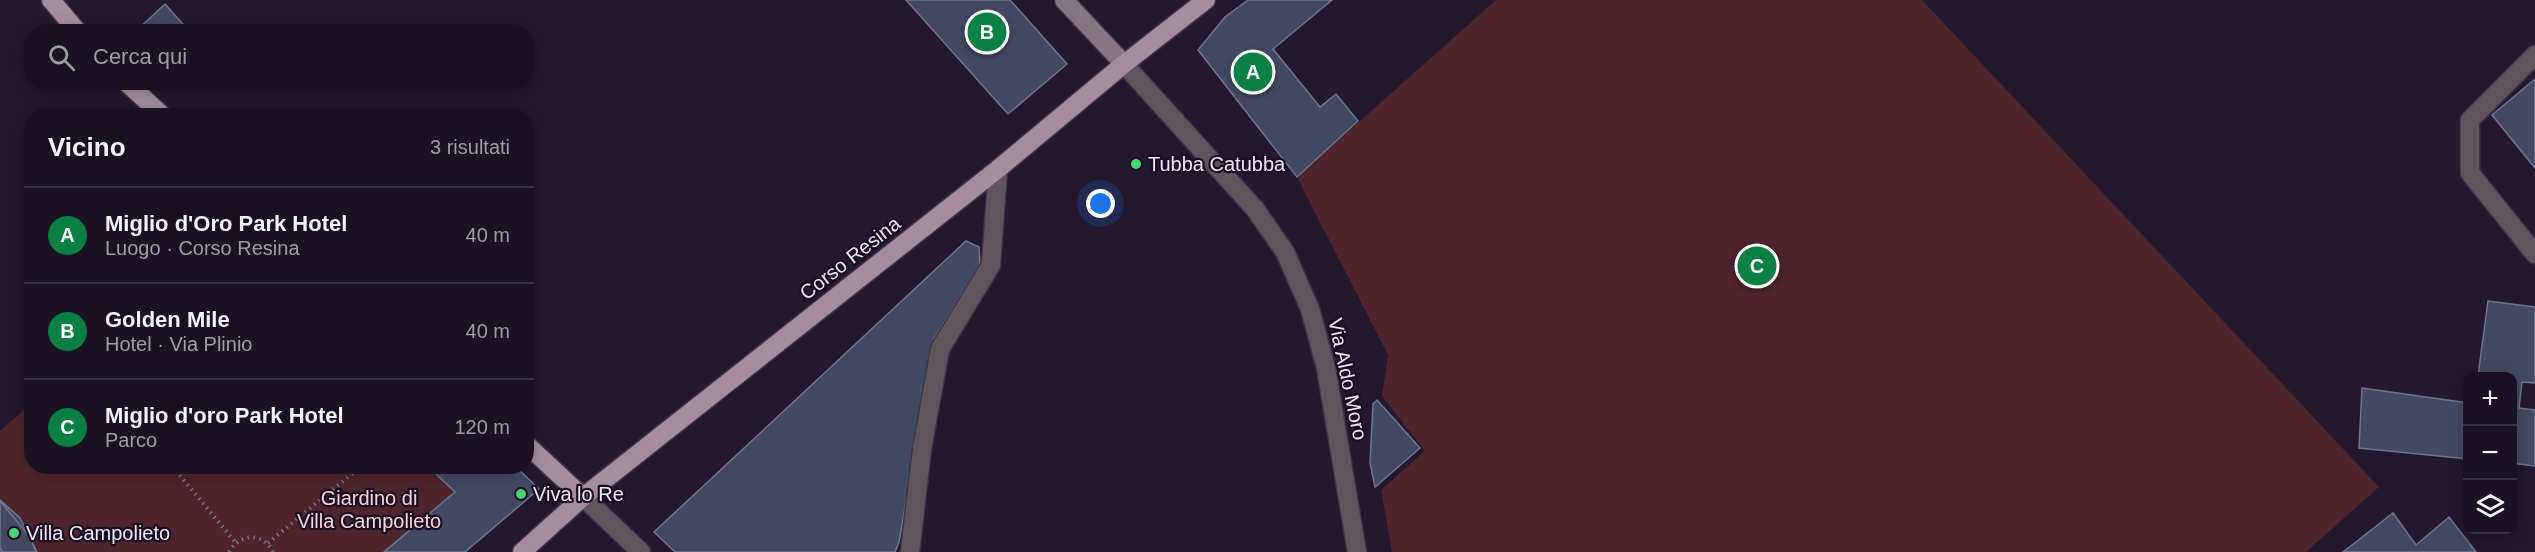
<!DOCTYPE html>
<html lang="it">
<meta charset="utf-8">
<style>
body{margin:0;font-family:Helvetica,sans-serif;background:#27202f;color:#f1f3f6}
.controls{position:absolute;right:18px;bottom:18px;display:grid;overflow:hidden;border-radius:12px;box-shadow:0 3px 15px #0003}
.controls button{width:54px;height:54px;display:grid;place-items:center;padding:0;border:0;border-bottom:2px solid #383240;background:#1a1222;color:#f1f3f6;font:30px sans-serif}
.you{position:absolute;left:1101px;top:204px;width:21px;height:21px;margin:-15px;border:4px solid #fff;border-radius:50%;background:#1a73e8;box-shadow:0 0 0 9px #1a73e833}
.badge{display:grid;place-items:center;width:39px;height:39px;border-radius:50%;background:#0b8043;color:#fff;font-size:20px;font-weight:700}
.pin{position:absolute;translate:-50% -50%;border:3px solid #fff;box-shadow:0 2px 6px #0006}
.list{margin:0;padding:0;list-style:none}
h2{display:flex;justify-content:space-between;align-items:center;height:78px;margin:0;padding:0 24px;font-size:26px}
h2 small{font-size:20px;font-weight:400;color:#9f9ea5}
.list li{display:grid;grid-template-columns:39px 1fr auto;gap:18px;align-items:center;box-sizing:border-box;height:96px;padding:0 24px;border-top:2px solid #383240}
.list b{display:block;font-size:22px;white-space:nowrap}
.list p{margin:0;font-size:20px;white-space:nowrap;color:#9f9ea5}
.list em{font-size:20px;font-style:normal;color:#9f9ea5}
.icon{flex:none;width:33px;height:33px;fill:none;stroke:currentColor;stroke-width:2;stroke-linecap:round;stroke-linejoin:round}
.map{position:relative;flex:none;width:2535px;height:552px;overflow:hidden}
.search{position:absolute;background:#1a1222;box-shadow:0 3px 15px #0003;left:24px;top:24px;width:510px;height:66px;display:flex;align-items:center;gap:15px;box-sizing:border-box;padding:0 21px;border-radius:24px;color:#9f9ea5;font-size:22px}
.panel{position:absolute;background:#1a1222;box-shadow:0 3px 15px #0003;left:24px;top:108px;width:510px;height:366px;border-radius:24px}
.map>svg:first-child{display:block}
.green{fill:#4e252d}
.building{fill:#444963;stroke:#6f7590;stroke-width:1.5}
.lines{fill:none;stroke-linecap:round;stroke-linejoin:round}
.lane-casing{stroke:#3f3549;stroke-width:21}
.street-casing{stroke:#3f3549;stroke-width:21}
.secondary-casing{stroke:#3f3549;stroke-width:21}
.primary-casing{stroke:#3f3549;stroke-width:21}
.path{stroke:#7a7183;stroke-width:4;stroke-dasharray:1.5 4.5;stroke-linecap:butt}
.lane{stroke:#61555d;stroke-width:18}
.street{stroke:#61555d;stroke-width:18}
.secondary{stroke:#877581;stroke-width:18}
.primary{stroke:#a58d9d;stroke-width:18}
.poi-dot{fill:#44d77a;stroke:#190f23;stroke-width:2}
.labels{text-anchor:middle;dominant-baseline:central;stroke-width:4.5;stroke-linejoin:round;paint-order:stroke}
.poi-label{font-size:20px;fill:#eee7f6;stroke:#190f23;text-anchor:start}
.street-label{font-size:20px;fill:#eee7f6;stroke:#190f23}
.park-label{font-size:20px;fill:#ffd2d8;stroke:#190f23}
</style>
<div class="map">
<svg width="2535" height="552" viewBox="0 0 2535 552">
<rect width="100%" height="100%" fill="#23182d"/>
<path class="green" d="M1496,0H1922L2379,487L2306,552H1392L1381,490L1425,451L1382,396L1388,355L1297,177Z
M31,404L32,466L435,467L438,475L455,492L384,552H37L20,518L0,500V431Z"/>
<path class="building" d="M906,0H1010L1067,64L1008,114Z
M1248,0H1332L1273,49L1320,107L1336,94L1358,121L1297,177L1198,50L1225,17Z
M165,4L190,32H135Z
M2535,79V168L2492,115Z
M966,241L979,247L980,265L934,339L899,542L895,552H675L654,532Z
M2488,301L2535,307V383L2522,382L2519,408L2535,410V466L2512,463V376H2478Z
M2362,388L2468,403V459L2359,448Z
M1377,400L1420,448L1375,487L1370,463L1373,404Z
M435,466H515L539,489L465,552H384L455,492L437,475Z
M0,500L20,518L37,552H3L0,547Z
M0,501L30,537L36,552H0Z
M2393,513L2416,545L2449,517L2476,552H2343Z"/>
<g class="lines">
<defs>
<path id="lane" d="M2535,55L2470,120V173L2535,254"/>
<path id="street" d="M1124,64L1255,209L1285,252L1310,309L1326,368L1357,552
M583,497L641,552
M910,552L922,449L940,349L991,265L998,169"/>
<path id="secondary" d="M1064,0L1124,64"/>
<path id="primary" d="M51,0L78,32
M126,82L163,116
M526,444L583,497
M522,552L583,497L998,169L1124,64L1206,0"/>
</defs>
<use href="#lane" class="lane-casing"/>
<use href="#street" class="street-casing"/>
<use href="#secondary" class="secondary-casing"/>
<use href="#primary" class="primary-casing"/>
<path class="path" d="M172,466L236,543
M268,543L354,472
M229,552C240,533 263,532 273,552"/>
<use href="#lane" class="lane"/>
<use href="#street" class="street"/>
<use href="#secondary" class="secondary"/>
<use href="#primary" class="primary"/>
</g>
<g class="poi-dot">
<circle cx="1136" cy="164" r="6"/>
<circle cx="521" cy="494" r="6"/>
<circle cx="14" cy="533" r="6"/>
</g>
<g class="labels">
<g class="poi-label">
<text x="1148" y="164">Tubba Catubba</text>
<text x="533" y="494">Viva lo Re</text>
<text x="26" y="533">Villa Campolieto</text>
</g>
<g class="street-label">
<text transform="translate(850 258) rotate(-38)">Corso Resina</text>
<text transform="translate(1348 379) rotate(78)">Via Aldo Moro</text>
</g>
<g class="park-label">
<text x="369" y="498">Giardino di<tspan x="369" dy="23">Villa Campolieto</tspan></text>
</g>
</g>
</svg>
<div class="controls">
<button>+</button>
<button>−</button>
<button><svg class="icon" aria-label="layers" viewBox="0 0 24 24"><path d="M12 4l9 5-9 5-9-5zM3 14l9 5 9-5"/></svg></button>
</div>
<div class="you"></div>
<div class="pin badge" style="left:1253px;top:72px">A</div>
<div class="pin badge" style="left:987px;top:32px">B</div>
<div class="pin badge" style="left:1757px;top:266px">C</div>
<div class="search"><svg class="icon" aria-label="search" viewBox="0 0 24 24"><circle cx="10" cy="10" r="6"/><path d="M15 15l6 6"/></svg>Cerca qui</div>
<section class="panel">
<h2>Vicino<small>3 risultati</small></h2>
<ul class="list">
<li><span class="badge">A</span><div><b>Miglio d'Oro Park Hotel</b><p>Luogo · Corso Resina</p></div><em>40 m</em></li>
<li><span class="badge">B</span><div><b>Golden Mile</b><p>Hotel · Via Plinio</p></div><em>40 m</em></li>
<li><span class="badge">C</span><div><b>Miglio d'oro Park Hotel</b><p>Parco</p></div><em>120 m</em></li>
</ul>
</section>
</div>
